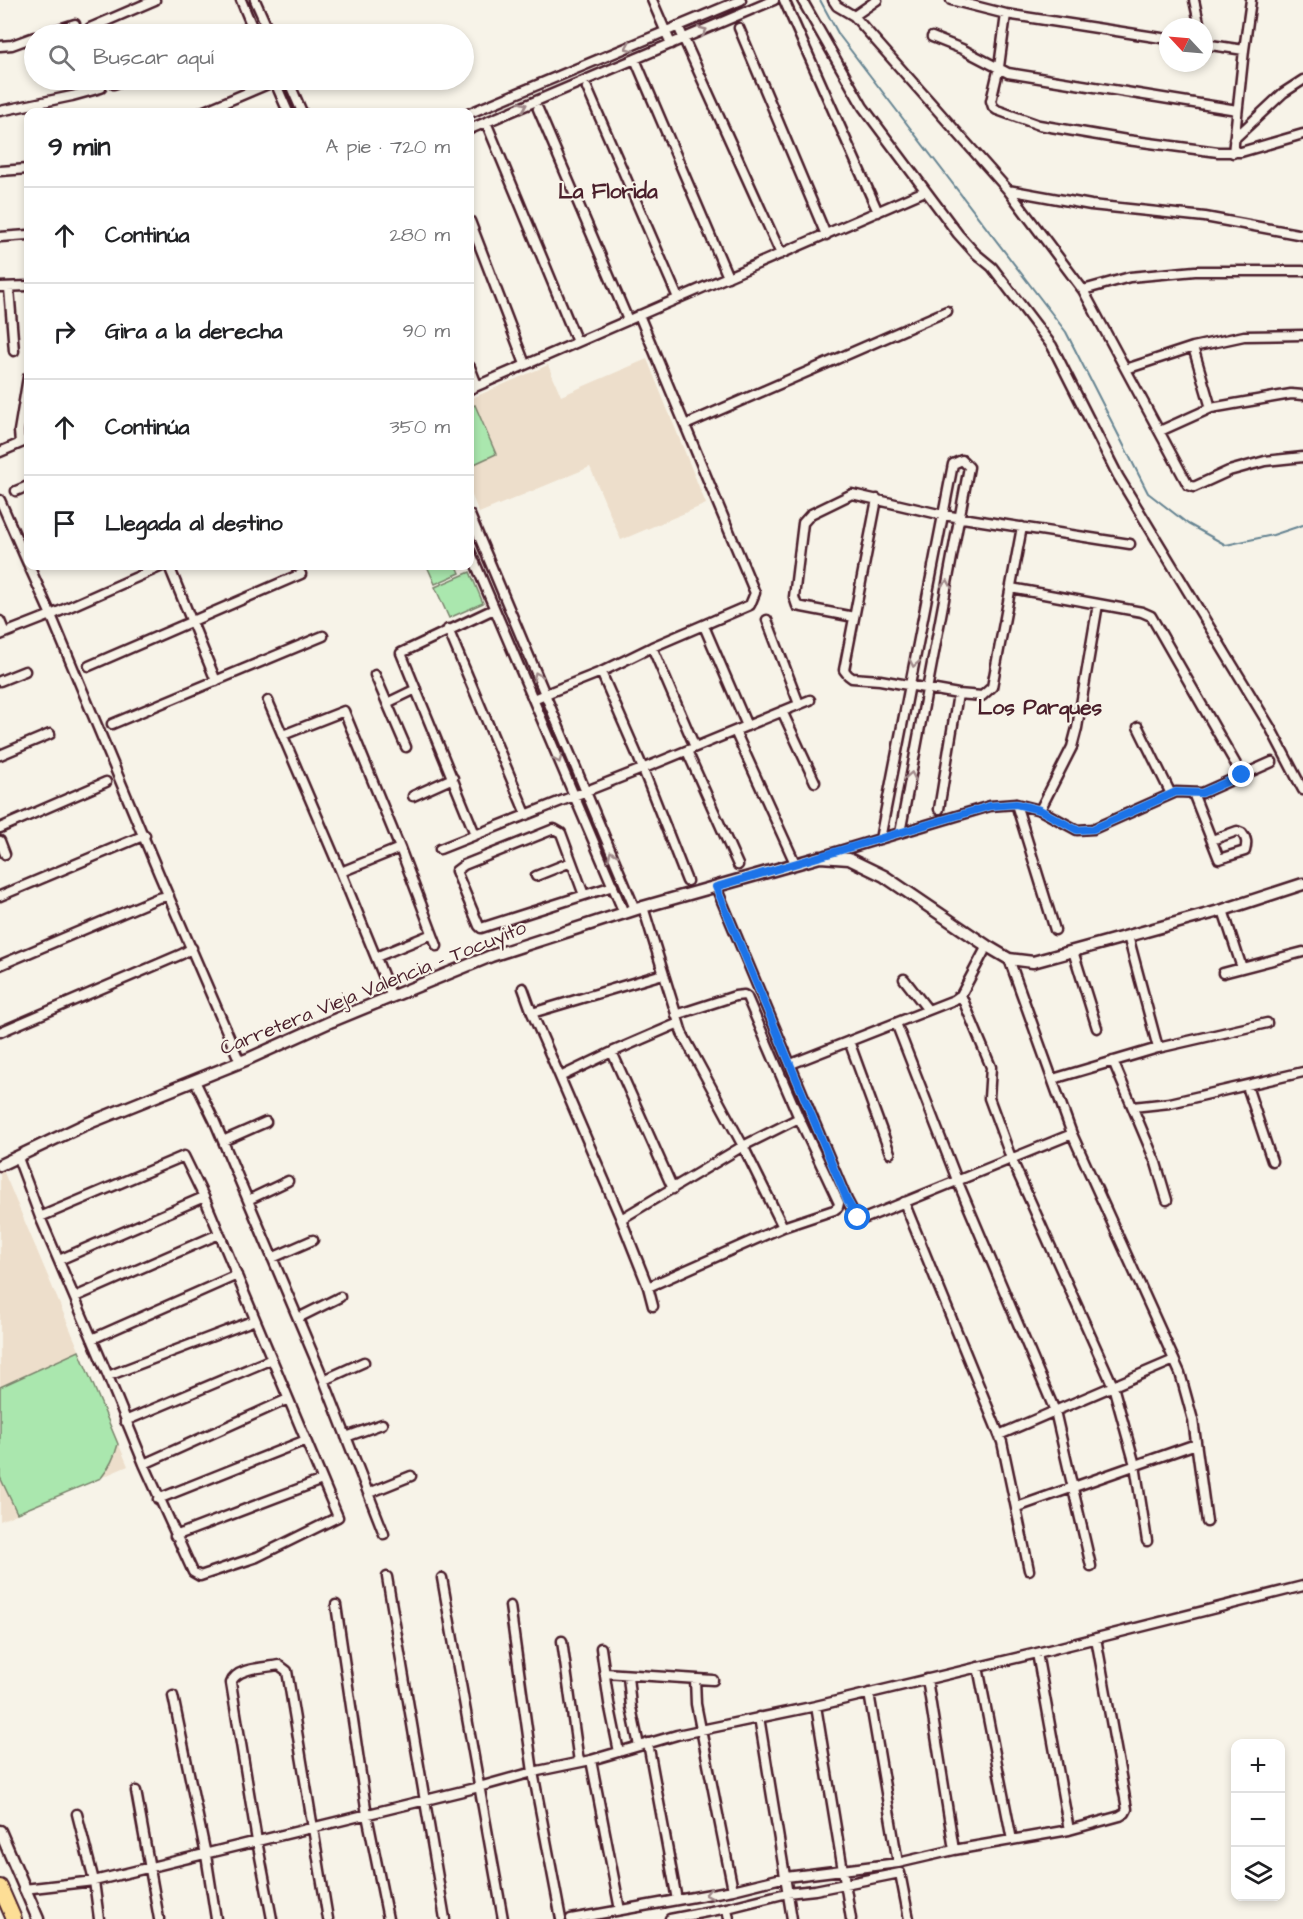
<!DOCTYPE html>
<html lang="es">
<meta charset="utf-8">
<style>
body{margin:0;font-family:"Architects Daughter",sans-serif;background:#f6f6f6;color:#202124}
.controls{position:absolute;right:18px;bottom:18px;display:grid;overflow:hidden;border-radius:12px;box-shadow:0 3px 9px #0003}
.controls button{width:54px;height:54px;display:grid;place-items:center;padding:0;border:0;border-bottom:2px solid #e0e0e0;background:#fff;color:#202124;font:30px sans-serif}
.compass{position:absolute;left:1159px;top:18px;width:54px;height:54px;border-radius:50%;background:#fff;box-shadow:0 3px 9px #0003;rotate:296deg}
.stop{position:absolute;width:18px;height:18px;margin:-14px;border:4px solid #1a73e8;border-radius:50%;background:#fff}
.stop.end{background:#1a73e8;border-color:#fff;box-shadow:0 2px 6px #0008}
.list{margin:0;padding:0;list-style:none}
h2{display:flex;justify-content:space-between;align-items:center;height:78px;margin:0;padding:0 24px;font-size:26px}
h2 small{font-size:20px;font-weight:400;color:#757577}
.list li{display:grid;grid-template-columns:39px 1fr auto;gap:18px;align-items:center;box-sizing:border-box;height:96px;padding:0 24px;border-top:2px solid #e0e0e0}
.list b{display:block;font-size:22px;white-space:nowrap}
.list em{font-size:20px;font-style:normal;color:#757577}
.icon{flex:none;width:33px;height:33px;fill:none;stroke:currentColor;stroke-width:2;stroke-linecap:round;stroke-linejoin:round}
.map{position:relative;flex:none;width:1303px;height:1919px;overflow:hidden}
.search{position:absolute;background:#fff;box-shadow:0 3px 9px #0003;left:24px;top:24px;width:450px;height:66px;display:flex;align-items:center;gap:15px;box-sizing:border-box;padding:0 21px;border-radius:33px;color:#757577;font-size:22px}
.panel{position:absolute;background:#fff;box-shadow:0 3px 9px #0003;left:24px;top:108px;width:450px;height:462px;border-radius:12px}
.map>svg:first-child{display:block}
.built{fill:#eddecb}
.green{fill:#aae7ae;stroke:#7a836c;stroke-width:1.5}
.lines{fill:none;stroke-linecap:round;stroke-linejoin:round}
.stream{stroke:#668492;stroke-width:2}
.minor-casing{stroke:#4a1f2b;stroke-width:13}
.tertiary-casing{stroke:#4a1f2b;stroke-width:15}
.trunk-casing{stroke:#4a1f2b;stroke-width:18}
.minor{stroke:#f7f3e8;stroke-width:8}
.tertiary{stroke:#f7f3e8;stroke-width:10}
.trunk{stroke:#fdde96;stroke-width:14}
.oneway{stroke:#a0898a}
.route{stroke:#1a73e8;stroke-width:8}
.labels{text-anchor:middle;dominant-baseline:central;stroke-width:4.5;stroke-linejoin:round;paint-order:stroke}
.street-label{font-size:20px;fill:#4a1f2b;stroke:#f7f3e8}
.neighbourhood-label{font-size:21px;font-weight:bold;fill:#4a1f2b;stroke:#f7f3e8}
</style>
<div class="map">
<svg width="1303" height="1919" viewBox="0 0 1303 1919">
<rect width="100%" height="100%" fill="#f7f3e8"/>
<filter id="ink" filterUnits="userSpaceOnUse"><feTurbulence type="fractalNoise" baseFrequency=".0167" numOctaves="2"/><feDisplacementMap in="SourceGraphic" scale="12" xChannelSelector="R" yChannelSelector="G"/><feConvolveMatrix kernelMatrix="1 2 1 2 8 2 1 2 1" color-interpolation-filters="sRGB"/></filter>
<g filter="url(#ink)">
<path class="built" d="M647,359L706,504L621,540L590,467L479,513L470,491V399L548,365L561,396Z
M3,1170L128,1466L0,1521V1171Z"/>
<path class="green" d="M475,405L496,454L470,466V407Z
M427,566H457L460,573L435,584Z
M470,572L483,603L449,618L435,587Z
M79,1351L118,1444C115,1456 109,1468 101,1478L17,1513L0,1477V1387Z"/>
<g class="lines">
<path class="stream" d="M820,0L839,35L1066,332L1148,493L1188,524L1226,545L1273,535L1303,525"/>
<defs>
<path id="minor" d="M241,0L255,34
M255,0L270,34
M652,0L671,44
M784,0L878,212
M802,0L863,107L958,234L975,253L992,267L1052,346L1118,476L1270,727L1303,790
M833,0L837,6L854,16L1008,190L1083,290L1188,485L1194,487L1229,471L1265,461L1303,457
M951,0L1006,14L1168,39
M1194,0L1200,27
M1006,14L999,67L991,101L993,107L997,110L1039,125L1127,140L1218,152H1241L1303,134
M854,16L877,0
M678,26L781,254
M90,28L155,0
M739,28L826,235
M43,34L75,24
M232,34L252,26
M932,37L962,49L1008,73L1237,110
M1204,44L1244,50
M0,46L12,45L34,37
M635,59L728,277
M274,80L288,112
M288,80L302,112
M114,84L125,80
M587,88L678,298
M538,109L628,320
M0,111L72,96L101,88
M202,112L275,81
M470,113L741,0
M486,122L577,342
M470,129L774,0
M1234,139L1283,93L1303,80
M1233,153L1244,50L1251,0
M0,171L28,169
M1008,190L1091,205L1205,217L1303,235
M470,221L525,364
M0,237L28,235
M0,287L28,286
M9,288L14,351
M1083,290L1130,277L1195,271H1303
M1193,347L1211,408
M470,367L477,385
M1126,369L1193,347L1244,336L1303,335
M470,389L925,191
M685,425L947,311
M1160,431L1211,408L1291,394L1303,395
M20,443L19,431L28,377
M0,452L28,440
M16,491L28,486
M877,499L844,670L848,675L852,678L880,680L958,694L982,696L992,687L1022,527
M0,500L28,564
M470,515L635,909
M470,551L624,913
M29,566L51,615L162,566
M169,566L216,681
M1011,588L1142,612L1151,616L1242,775
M854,617L797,606L794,597L803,523L811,514L852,494L943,515L1130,544
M767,620L799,704
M0,621L5,633
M704,626L747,726
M448,629L526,814
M0,635L51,615L159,874L240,1062
M652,647L695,747
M89,666L301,574
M601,672L639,759L687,881
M375,675L406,747
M0,681L25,671
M533,699L601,672L652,647L750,605L755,593L639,315
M268,701L341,872L392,997
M387,703L416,689
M782,711L815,782
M112,724L323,636
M1138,727L1171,794
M735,731L795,863
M283,735L344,711L400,848L437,946
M687,751L738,865
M0,755L50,734
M1193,793L1219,859L1245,851C1247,843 1247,839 1242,833L1237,831L1212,840
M413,796L453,778
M1016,804L1055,930
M939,809L958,694
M1040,810L1072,747L1077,728L1098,604
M0,828L106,782
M475,834L401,653L494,609
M880,839L953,464L962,460L969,467L900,833
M0,841L5,854
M440,849L642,769L810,700
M826,855L990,806L1016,804L1040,810L1077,830L1093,829L1176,792L1202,793L1272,762
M341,872L400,848
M536,876L571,862
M716,887L847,1200L855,1215L861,1220L1072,1134
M584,895L561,833L554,829L464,865L456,871L479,926L481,928L613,886
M0,896L145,835
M643,907L682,1033L743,1146L783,1227
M1223,910L1242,968
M1128,936L1158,1048
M1073,951L1097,1028
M376,957L432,934
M1009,959L1072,1134L1180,1373L1193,1420L1207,1522
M0,965L158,898L169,896
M1223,973L1303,952
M904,979L928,1010
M523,988L532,1013L560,1077
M961,995L991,1067L989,1098L1011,1158L1113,1386L1135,1465L1147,1541
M532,1013L663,974
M676,1015L735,996L744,995L747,997L799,1118L839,1203L838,1207L834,1210L783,1227L648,1287L621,1219L560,1077L612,1052L679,1023
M896,1023L957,1180L1055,1411L1091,1566
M0,1032L182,954L192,948
M849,1041L890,1153
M612,1052L673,1189
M1113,1061L1156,1163L1167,1200
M791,1064L954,1000L961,995L987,946
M1053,1079L1158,1048L1267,1023
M195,1081L214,1120L324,1380L384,1534
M1247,1086L1272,1161
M1133,1107L1170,1103L1303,1072
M223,1141L266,1122
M18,1158L40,1217L108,1376L144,1464L193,1572L200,1576L257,1557L338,1517L204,1197L184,1156L40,1217
M248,1200L288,1181
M904,1202L1002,1442L1029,1570
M621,1219L743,1146L799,1118
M272,1258L313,1240
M59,1260L204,1197
M648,1287L653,1306
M75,1297L219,1234
M298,1318L340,1297
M92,1339L237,1275
M108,1376L255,1320
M324,1380L364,1362
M125,1421L272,1359
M999,1435L1174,1360
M346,1437L382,1424
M144,1464L288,1399
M369,1493L411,1476
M158,1499L306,1440
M1017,1507L1196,1444
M175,1536L322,1480
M387,1577L445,1919
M442,1578L503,1919
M336,1605L367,1815L388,1919
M510,1606L533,1772L561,1919
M562,1641L579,1762
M601,1648L609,1703L619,1752
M1037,1653L1069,1830
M978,1667L1012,1840
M605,1673L713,1680
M628,1676L631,1707L639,1746
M695,1679L696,1704L733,1890
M927,1679L954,1850
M869,1693L898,1863
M173,1696L206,1855L216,1919
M816,1706L851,1919
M759,1717L792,1919
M648,1743L677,1900
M591,1760L620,1910
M136,1791L159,1919
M77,1814L94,1881L99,1919
M24,1889L94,1881L479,1787L533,1772L591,1760L677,1735L816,1706L1037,1653L1303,1586
M727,1908L729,1919
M272,1919L257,1841L231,1683C236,1667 265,1668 279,1665L287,1671L328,1919
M571,1919L733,1890L786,1877L898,1863L954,1850L1069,1830L1120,1816L1125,1813L1127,1809L1096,1638
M670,1919L727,1908L787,1893L815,1890L900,1873L909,1919"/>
<path id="tertiary" d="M0,1165L84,1125L248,1059L332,1021L491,956L643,907L820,857L849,859L884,876L987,946L1009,959L1033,962L1223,910L1303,884
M0,1831L38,1919"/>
<path id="trunk" d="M0,1887L14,1919"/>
</defs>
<use href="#minor" class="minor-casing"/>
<use href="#tertiary" class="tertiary-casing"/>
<use href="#trunk" class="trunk-casing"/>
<use href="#minor" class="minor"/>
<use href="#tertiary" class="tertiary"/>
<use href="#trunk" class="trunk"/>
</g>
<defs><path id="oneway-chevron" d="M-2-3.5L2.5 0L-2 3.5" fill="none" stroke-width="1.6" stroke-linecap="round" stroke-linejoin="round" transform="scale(1.5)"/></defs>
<g class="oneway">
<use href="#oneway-chevron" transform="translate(703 31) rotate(-23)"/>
<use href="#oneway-chevron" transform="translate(629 47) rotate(157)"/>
<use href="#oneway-chevron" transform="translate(523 106) rotate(-23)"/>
<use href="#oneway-chevron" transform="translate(947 584) rotate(-79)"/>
<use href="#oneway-chevron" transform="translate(914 663) rotate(101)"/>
<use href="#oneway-chevron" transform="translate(537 676) rotate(-113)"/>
<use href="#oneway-chevron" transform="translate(558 759) rotate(67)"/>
<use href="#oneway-chevron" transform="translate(911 776) rotate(-79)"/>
<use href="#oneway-chevron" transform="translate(612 855) rotate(-113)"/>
<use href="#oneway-chevron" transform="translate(709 1894) rotate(169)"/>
</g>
</g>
<g class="lines" filter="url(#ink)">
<path class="route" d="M858,1218L847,1200L716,887L990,806L1016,804L1040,810L1077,830L1093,829L1176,792L1202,793L1242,775"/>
</g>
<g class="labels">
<g class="street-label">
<text transform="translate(373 988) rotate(-22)">Carretera Vieja Valencia - Tocuyito</text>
</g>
<g class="neighbourhood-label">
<text x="608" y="191">La Florida</text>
<text x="1040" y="707">Los Parques</text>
</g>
</g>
</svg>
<div class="controls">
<button>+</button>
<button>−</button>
<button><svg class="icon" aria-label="layers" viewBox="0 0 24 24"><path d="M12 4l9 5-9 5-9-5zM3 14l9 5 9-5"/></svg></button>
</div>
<svg class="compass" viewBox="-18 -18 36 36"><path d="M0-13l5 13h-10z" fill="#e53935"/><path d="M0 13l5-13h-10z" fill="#757577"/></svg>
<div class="stop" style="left:858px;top:1218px"></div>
<div class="stop end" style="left:1242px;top:775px"></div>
<div class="search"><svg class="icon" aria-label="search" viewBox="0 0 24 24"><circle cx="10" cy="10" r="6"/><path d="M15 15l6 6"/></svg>Buscar aquí</div>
<section class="panel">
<h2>9 min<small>A pie · 720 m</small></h2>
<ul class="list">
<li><svg class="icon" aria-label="ahead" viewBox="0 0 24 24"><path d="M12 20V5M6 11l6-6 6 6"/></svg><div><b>Continúa</b></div><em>280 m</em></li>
<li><svg class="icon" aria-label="right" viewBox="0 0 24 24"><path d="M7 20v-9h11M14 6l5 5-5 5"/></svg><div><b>Gira a la derecha</b></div><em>90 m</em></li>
<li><svg class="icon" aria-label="ahead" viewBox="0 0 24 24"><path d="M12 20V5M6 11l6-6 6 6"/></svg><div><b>Continúa</b></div><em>350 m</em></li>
<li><svg class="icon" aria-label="arrive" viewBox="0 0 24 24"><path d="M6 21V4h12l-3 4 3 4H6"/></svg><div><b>Llegada al destino</b></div></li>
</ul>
</section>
</div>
